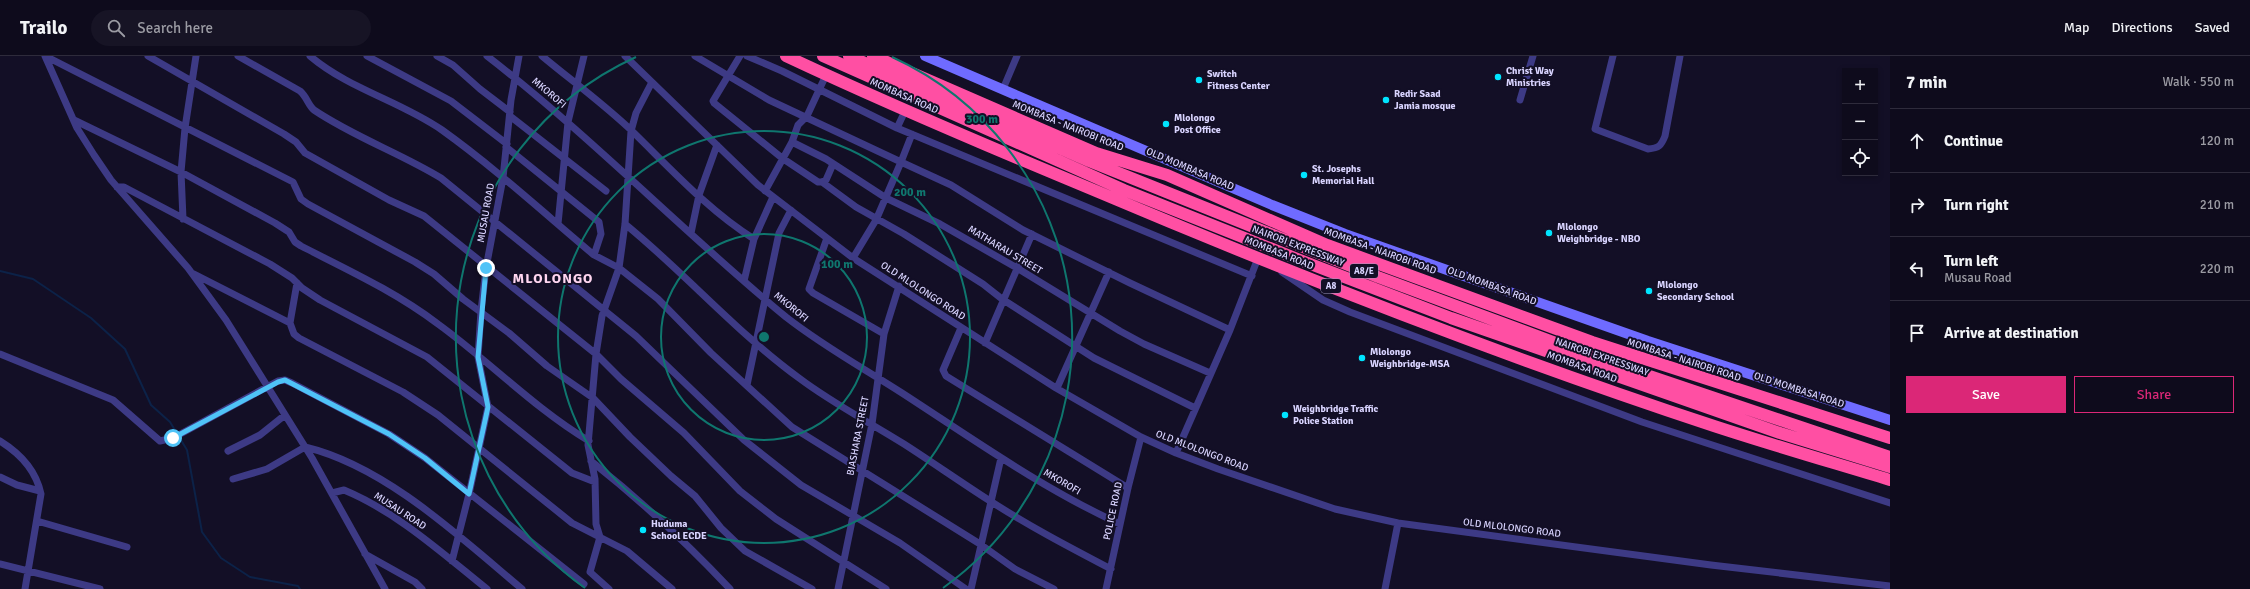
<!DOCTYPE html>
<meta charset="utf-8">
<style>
body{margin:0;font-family:Signika,sans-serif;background:#171425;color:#f1f3f6}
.controls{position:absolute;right:12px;top:12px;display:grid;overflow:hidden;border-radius:0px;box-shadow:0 2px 6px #0003}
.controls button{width:36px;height:36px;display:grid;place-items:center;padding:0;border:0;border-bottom:1px solid #2e2b3b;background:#0e0b1c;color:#f1f3f6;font:20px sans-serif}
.stop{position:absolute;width:12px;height:12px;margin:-9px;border:3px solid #4fc3f7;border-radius:50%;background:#fff}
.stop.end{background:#4fc3f7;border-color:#fff;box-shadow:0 1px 4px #0008}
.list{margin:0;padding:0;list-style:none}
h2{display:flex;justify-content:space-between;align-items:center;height:52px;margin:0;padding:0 16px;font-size:17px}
h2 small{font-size:13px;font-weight:400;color:#9b9ba3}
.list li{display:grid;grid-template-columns:26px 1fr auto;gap:12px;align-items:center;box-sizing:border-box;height:64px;padding:0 16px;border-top:1px solid #2e2b3b}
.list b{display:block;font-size:15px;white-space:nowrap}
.list p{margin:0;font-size:13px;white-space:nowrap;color:#9b9ba3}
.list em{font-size:13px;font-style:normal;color:#9b9ba3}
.actions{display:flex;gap:8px;padding:12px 16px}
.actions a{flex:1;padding:9px 0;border:1px solid #db2777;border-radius:0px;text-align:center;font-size:14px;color:#db2777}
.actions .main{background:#db2777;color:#fff}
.icon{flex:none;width:22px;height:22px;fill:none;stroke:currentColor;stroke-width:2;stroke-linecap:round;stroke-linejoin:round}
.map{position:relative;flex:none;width:1890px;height:533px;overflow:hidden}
header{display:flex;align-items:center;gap:24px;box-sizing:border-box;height:56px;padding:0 20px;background:#0e0b1c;border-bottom:1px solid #2e2b3b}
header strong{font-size:19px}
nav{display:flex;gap:22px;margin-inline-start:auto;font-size:14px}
.search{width:280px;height:36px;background:#171425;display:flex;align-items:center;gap:10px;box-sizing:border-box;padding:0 14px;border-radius:22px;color:#9b9ba3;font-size:15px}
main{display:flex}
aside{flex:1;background:#0e0b1c}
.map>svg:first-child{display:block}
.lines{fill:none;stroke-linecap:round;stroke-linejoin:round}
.stream{stroke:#0c2248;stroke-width:2}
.street{stroke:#3d3a85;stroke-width:7}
.secondary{stroke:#6f6bff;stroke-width:10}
.highway{stroke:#ff4fa3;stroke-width:12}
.route{stroke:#4fc3f7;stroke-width:5}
.ring{fill:none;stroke:#0f766e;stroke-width:2}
.poi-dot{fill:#00e5ff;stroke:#130f26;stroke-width:1.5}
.labels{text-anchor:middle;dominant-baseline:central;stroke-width:4;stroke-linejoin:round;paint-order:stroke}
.shield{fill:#130f26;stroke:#9e99be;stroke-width:1}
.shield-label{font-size:9px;font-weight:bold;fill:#d9d4ff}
.poi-label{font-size:10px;font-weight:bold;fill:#d9d4ff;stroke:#130f26;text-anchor:start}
.street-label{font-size:10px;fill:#d9d4ff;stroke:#130f26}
.district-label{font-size:14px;font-weight:bold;letter-spacing:1px;fill:#ffd6f0;stroke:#130f26}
.centre{fill:#0f766e;stroke:#130f26;stroke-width:2}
.ring-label{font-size:12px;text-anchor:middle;font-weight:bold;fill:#0f766e;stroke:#130f26;stroke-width:4;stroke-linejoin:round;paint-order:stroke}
</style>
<header>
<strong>Trailo</strong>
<div class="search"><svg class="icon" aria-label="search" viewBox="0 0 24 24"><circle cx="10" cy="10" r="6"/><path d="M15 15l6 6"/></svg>Search here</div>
<nav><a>Map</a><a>Directions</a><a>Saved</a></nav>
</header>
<main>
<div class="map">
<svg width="1890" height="533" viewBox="0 0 1890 533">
<rect width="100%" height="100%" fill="#130f26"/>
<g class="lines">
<path class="stream" d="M0,215L33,223L91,262L125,293L151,349L170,366L187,394L202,476L221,502L250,521L298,530L300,533"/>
<path class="street" d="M45,0L77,72L94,99L111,124L188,212L226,264L312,402L385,533
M148,0L284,78L296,86L305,97L389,144L424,160L596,298L621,323L684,377L740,435L776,463L886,533
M238,0L300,35C307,41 308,49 314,54C354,81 400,97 441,122L636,280L744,384L801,429L900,487L966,533
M310,0C349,33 400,45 442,74C495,112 544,157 594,199L619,212L658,243L711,297L792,371L980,488L1015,513L1054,533
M367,0L451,45L507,88
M437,0L453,9L480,33L510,56
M487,0C592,81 684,177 786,261C823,290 863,312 902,337C973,383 1043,433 1120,468
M542,0C572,25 605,49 633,76C670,112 709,155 754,183
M625,0L758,129L853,202L1056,332L1141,381L1176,397L1218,413L1335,453L1398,467L1711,509L1890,530
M695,0L769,44L901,106L912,78
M740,0L713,45L714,47L782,102L818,126H822L826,124L833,108
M747,0L782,15L897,72L1252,220
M1613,0L1595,73L1648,93C1659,92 1661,90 1665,80L1680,0
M47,1L293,126L301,143L308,148L415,206L434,218L463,243L509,277L547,310L593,342L630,381L671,420L695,440L721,472L745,495L812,533
M1003,33L1017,0
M1520,44L1533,0
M510,60L606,135
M74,64L181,116L275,167L289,176L295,186L301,190C348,214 396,236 438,268C489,305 534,352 589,385
M897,72L906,53
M792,86L826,103L886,142L940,168L1017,212L1120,275L1144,288L1210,317
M506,91L599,166L601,178L594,199
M822,126L856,151L904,178L983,228L1002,243L1094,302L1195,352
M117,131H124L270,208L292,222L302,232L320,244L427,301L572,417L595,426
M765,135L792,86L798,69L807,60L826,19
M183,163L181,116L185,72L196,0
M558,168L568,66L584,0
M625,168C685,217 736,276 799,322C832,347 869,366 904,388C932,406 959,425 987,443C1027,469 1069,491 1111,513
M691,177L699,139L717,89
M827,182L809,233L813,237L884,278
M853,202L876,164L901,106L951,129L1023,174L1130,227L1230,274
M1282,216L1323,244L1350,256L1642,366L1890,447
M194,218L290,267L294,278L299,282L403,336L438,359L572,467L627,495L672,533
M744,225L754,183L773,141
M290,267L297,227
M961,272L943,314L946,320L1128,432
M985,287L1032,178
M0,298L113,344L160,385L173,382L278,325L285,324L292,327L389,378L425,402L584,528
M747,329L779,177L791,154
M1057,332L1109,216
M0,385C21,398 36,414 41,438L25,533
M228,395L260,379L285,359
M1176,397L1230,274L1258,202
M591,405C640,444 687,487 730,533
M0,421L17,429L40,435
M233,423L267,413L305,391C385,410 460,481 522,533
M332,437L344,434C397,456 442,497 487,533
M37,465L127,491
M365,498L415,526L422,533
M452,505L469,438L488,351L478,301L481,255L486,212L503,122L511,44L519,0
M0,508L100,533
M609,533L590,516L600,481L596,468L595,423L588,389L596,298L602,260L619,212L625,168L631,75L636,57L652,26
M838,533L872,368L884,278L899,230
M971,533L1001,402
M1106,533L1128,432L1141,381
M1385,533L1398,467"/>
<path class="secondary" d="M925,0L1272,149L1345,178L1648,285L1890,364"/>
<path class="highway" d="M786,0C888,48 992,92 1096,135C1299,221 1505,301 1714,370C1772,389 1831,406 1890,424
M823,0L1124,134L1300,204L1451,262L1780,377L1890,411
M849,0L1089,105L1378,221L1596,302L1890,401
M873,0L1096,97L1167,119L1327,189L1592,286L1890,382"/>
</g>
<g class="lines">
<path class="route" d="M173,382L278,326L285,324L389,378L425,402L469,438L488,351L478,301L486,212"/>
</g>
<g class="ring">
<circle cx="764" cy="281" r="103"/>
<circle cx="764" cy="281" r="206"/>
<path d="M585 532A308 308 0 0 1 636 1M892 1A308 308 0 0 1 943 532"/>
</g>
<g class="poi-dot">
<circle cx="1498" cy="21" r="4"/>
<circle cx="1199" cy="24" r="4"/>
<circle cx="1386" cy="44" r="4"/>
<circle cx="1166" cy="68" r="4"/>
<circle cx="1304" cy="119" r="4"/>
<circle cx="1549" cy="177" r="4"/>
<circle cx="1649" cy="235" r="4"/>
<circle cx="1362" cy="302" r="4"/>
<circle cx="1285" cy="359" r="4"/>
<circle cx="643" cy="474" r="4"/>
</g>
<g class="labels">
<g class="shield">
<rect x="1350" y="208" width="28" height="14" rx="3"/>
<rect x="1321" y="223" width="20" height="14" rx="3"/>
</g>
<g class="shield-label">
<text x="1364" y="215">A8/E</text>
<text x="1331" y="230">A8</text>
</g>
<g class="poi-label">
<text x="1506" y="15">Christ Way<tspan x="1506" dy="12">Ministries</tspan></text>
<text x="1207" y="18">Switch<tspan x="1207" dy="12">Fitness Center</tspan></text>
<text x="1394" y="38">Redir Saad<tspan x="1394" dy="12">Jamia mosque</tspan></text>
<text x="1174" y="62">Mlolongo<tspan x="1174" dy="12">Post Office</tspan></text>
<text x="1312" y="113">St. Josephs<tspan x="1312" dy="12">Memorial Hall</tspan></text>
<text x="1557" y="171">Mlolongo<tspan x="1557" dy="12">Weighbridge - NBO</tspan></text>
<text x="1657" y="229">Mlolongo<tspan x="1657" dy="12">Secondary School</tspan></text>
<text x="1370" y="296">Mlolongo<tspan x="1370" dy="12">Weighbridge-MSA</tspan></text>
<text x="1293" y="353">Weighbridge Traffic<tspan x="1293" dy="12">Police Station</tspan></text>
<text x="651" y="468">Huduma<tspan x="651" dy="12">School ECDE</tspan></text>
</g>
<g class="street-label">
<text transform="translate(549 37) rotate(40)">MKOROFI</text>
<text transform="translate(904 40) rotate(24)">MOMBASA ROAD</text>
<text transform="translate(1068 70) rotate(22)">MOMBASA - NAIROBI ROAD</text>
<text transform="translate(1190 113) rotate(23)">OLD MOMBASA ROAD</text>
<text transform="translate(486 157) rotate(-80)">MUSAU ROAD</text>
<text transform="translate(1298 190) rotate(21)">NAIROBI EXPRESSWAY</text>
<text transform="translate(1005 194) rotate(31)">MATHARAU STREET</text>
<text transform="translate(1380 195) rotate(20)">MOMBASA - NAIROBI ROAD</text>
<text transform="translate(1279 197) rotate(22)">MOMBASA ROAD</text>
<text transform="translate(1492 230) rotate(20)">OLD MOMBASA ROAD</text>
<text transform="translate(923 235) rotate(33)">OLD MLOLONGO ROAD</text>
<text transform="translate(791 251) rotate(39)">MKOROFI</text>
<text transform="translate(1602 301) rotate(19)">NAIROBI EXPRESSWAY</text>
<text transform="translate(1684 304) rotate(18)">MOMBASA - NAIROBI ROAD</text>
<text transform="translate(1582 311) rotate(20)">MOMBASA ROAD</text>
<text transform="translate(1799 334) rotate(18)">OLD MOMBASA ROAD</text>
<text transform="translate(858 380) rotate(-79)">BIASHARA STREET</text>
<text transform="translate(1202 395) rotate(21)">OLD MLOLONGO ROAD</text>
<text transform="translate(1062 426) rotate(30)">MKOROFI</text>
<text transform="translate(400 455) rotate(33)">MUSAU ROAD</text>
<text transform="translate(1113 455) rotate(-78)">POLICE ROAD</text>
<text transform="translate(1512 472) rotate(7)">OLD MLOLONGO ROAD</text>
</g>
<g class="district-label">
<text x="553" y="222">MLOLONGO</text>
</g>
</g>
<circle cx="764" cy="281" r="6" class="centre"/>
<g class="ring-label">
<text x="982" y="67">300 m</text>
<text x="910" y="140">200 m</text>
<text x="837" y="212">100 m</text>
</g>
</svg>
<div class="controls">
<button>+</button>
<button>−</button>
<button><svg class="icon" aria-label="locate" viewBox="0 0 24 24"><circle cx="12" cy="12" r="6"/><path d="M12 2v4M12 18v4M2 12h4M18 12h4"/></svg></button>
</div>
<div class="stop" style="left:173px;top:382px"></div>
<div class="stop end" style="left:486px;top:212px"></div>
</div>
<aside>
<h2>7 min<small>Walk · 550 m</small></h2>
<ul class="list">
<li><svg class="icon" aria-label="ahead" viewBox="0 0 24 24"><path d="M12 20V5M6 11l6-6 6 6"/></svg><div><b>Continue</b></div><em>120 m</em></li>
<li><svg class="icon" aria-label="right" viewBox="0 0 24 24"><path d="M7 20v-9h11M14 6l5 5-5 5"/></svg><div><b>Turn right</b></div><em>210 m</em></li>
<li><svg class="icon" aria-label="left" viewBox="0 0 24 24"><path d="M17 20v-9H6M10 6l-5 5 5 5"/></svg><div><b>Turn left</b><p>Musau Road</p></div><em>220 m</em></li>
<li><svg class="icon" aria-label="arrive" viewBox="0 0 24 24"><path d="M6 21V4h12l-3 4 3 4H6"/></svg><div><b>Arrive at destination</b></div></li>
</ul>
<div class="actions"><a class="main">Save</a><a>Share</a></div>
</aside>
</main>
